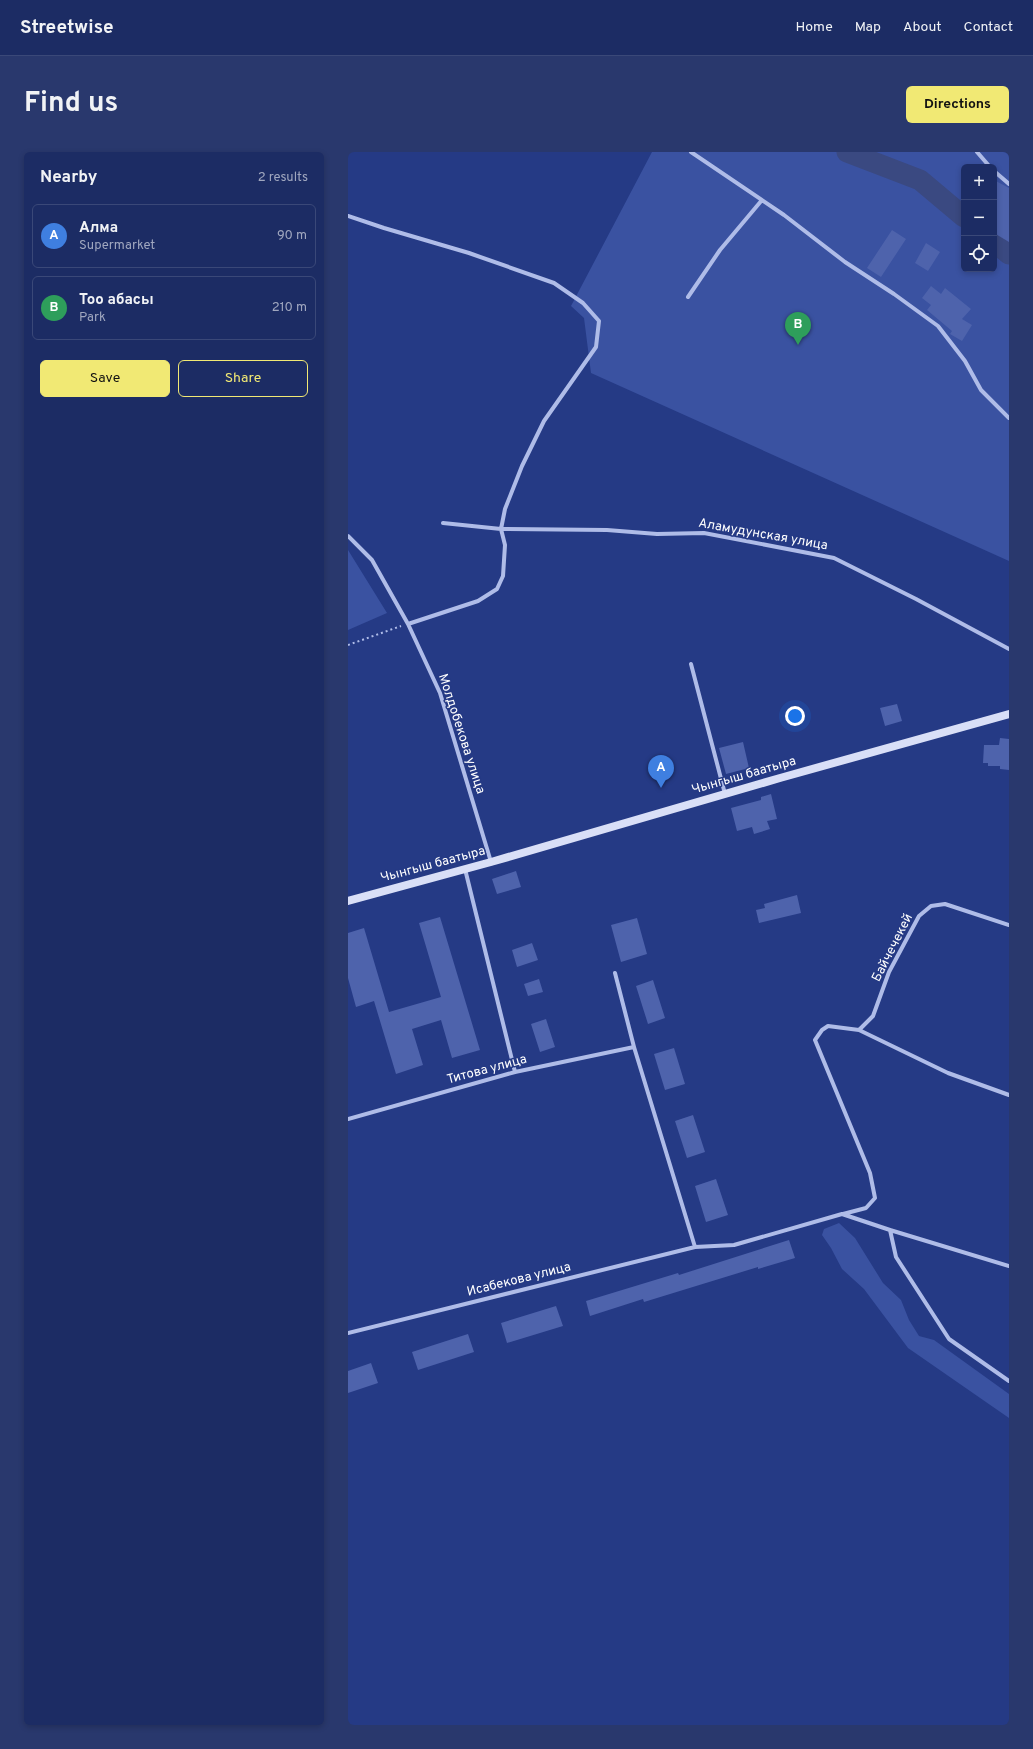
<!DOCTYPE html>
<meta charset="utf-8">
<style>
body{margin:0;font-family:Overpass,sans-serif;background:#29386d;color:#f1f3f6}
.controls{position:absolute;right:12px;top:12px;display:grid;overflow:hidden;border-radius:6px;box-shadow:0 2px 6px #0003}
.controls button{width:36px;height:36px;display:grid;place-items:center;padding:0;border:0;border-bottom:1px solid #3a4878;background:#1c2c64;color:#f1f3f6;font:20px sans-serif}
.you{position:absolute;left:447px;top:564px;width:14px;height:14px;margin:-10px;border:3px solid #fff;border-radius:50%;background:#1a73e8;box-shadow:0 0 0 6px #1a73e833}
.badge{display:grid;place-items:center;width:26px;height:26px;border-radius:50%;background:#f1e974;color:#fff;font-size:13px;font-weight:700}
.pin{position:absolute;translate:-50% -33px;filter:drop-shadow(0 1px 2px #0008)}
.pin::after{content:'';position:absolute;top:21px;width:14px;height:12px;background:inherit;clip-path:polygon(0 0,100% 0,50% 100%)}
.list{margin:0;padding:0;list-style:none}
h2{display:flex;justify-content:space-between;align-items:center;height:52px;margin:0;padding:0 16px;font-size:17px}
h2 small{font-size:13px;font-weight:400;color:#a0a7bf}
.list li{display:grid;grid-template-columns:26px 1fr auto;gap:12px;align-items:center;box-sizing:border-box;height:64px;margin:0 8px 8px;padding:0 8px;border:1px solid #3a4878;border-radius:6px}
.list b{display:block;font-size:15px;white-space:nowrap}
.list p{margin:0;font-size:13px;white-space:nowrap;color:#a0a7bf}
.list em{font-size:13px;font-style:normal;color:#a0a7bf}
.actions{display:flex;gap:8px;padding:12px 16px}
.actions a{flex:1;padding:9px 0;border:1px solid #f1e974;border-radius:6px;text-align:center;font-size:14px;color:#f1e974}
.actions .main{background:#f1e974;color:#111}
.icon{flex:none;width:22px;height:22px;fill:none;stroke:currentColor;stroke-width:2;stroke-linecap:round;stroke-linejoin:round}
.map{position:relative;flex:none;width:661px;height:1573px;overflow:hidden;border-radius:6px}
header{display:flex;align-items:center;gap:24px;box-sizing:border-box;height:56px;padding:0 20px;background:#1c2c64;border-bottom:1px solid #3a4878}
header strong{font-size:19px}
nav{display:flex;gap:22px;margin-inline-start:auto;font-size:14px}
.intro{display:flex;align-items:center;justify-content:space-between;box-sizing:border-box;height:96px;padding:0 24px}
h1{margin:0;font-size:28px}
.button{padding:10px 18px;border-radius:6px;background:#f1e974;color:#111;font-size:14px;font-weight:700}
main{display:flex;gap:24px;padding:0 24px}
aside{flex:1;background:#1c2c64;border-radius:6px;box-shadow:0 2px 6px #0003}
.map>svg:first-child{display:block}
.green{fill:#3a52a1;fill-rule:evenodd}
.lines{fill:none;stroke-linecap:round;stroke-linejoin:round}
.river{stroke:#3a4981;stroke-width:21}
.building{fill:#4e63ac}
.path{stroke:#afbce8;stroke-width:2;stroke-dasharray:2 3;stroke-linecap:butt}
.minor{stroke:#afbce8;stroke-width:4}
.secondary{stroke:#d9dff7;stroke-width:8}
.labels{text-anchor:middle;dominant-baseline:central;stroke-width:3;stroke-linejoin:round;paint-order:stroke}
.street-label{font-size:13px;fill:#fff;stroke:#253a85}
</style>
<header>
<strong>Streetwise</strong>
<nav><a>Home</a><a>Map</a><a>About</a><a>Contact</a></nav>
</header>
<div class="intro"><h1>Find us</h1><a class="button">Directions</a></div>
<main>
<aside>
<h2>Nearby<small>2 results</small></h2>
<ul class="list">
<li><span class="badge" style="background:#3f7fe0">A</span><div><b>Алма</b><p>Supermarket</p></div><em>90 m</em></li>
<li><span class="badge" style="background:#2e9e5b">B</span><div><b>Тоо абасы</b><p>Park</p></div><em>210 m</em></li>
</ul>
<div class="actions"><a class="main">Save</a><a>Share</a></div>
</aside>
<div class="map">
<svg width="661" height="1573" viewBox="0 0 661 1573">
<rect width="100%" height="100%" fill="#253a85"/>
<path class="green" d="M304,0H661V409L243,221L236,166L223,154ZM616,15H646V117H616Z
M0,398L39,461L0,478Z
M491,1071L507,1086L535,1131L553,1148L561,1168L571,1184L586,1188L661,1242V1266L560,1196L516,1137L494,1117L483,1096L474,1083L476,1077Z"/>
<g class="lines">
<path class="river" d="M499,0L572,28L616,65
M646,90L661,102"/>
</g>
<path class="building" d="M646,28L661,36V90L646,81Z
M544,78L558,87L533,125L519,116Z
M578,91L592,100L580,119L567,111Z
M583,134L593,142L597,136L623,157L614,167L624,173L614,189L602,182L604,179L579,158L583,153L574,146Z
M549,552L554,569L537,574L532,556Z
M652,586L661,587V618L652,617V614H640V611H635L636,593H651Z
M395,590L401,616L378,622L371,596Z
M423,642L429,667L419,669L422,677L406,682L404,675L389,679L383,656L413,648V645Z
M168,719L173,735L149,742L144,727Z
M449,743L453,761L411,771L408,758L417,756L416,752Z
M92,765L132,898L104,906L93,868L64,877L75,913L48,922L26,849L8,855L0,826V781L16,776L41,860L93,845L71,771Z
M289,766L299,802L273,810L263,773Z
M184,791L190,808L169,815L164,798Z
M191,827L195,840L180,844L176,832Z
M305,828L317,866L300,872L288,834Z
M198,867L207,895L192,900L183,872Z
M326,896L337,932L317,938L306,902Z
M345,963L357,1000L339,1006L327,969Z
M368,1027L380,1063L358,1070L347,1034Z
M441,1088L447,1106L410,1117V1115L296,1150L295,1147L242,1164L238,1149L330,1121L331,1123Z
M208,1154L215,1174L159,1191L153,1171Z
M120,1182L126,1200L70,1218L64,1200Z
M23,1211L30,1231L0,1241V1219Z"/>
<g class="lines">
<path class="path" d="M0,493L53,474"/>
<path class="minor" d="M343,0L436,63L497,110L546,142L590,174L617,209L633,238L661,266
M629,0L642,15
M646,19L661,32
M0,64L36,76L121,101L206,131L235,151L251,169L248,195L196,269L174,314L157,357L153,377L157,393L155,424L149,437L130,449L60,472
M340,145L372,98L414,48
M95,371L153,377L259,378L309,382L356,381L486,406L568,447L661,497
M0,384L24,408L60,472L92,541L143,710
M343,512L377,642
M117,717L167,920
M267,821L286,895L347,1095
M511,878L525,864L541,820L571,764L583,754L597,752L661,773
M0,967L167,920L286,895
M495,1062L518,1056L527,1046L522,1021L467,888L474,878L480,874L511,878L600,921L661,943
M542,1078L661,1114
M0,1181L347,1095L386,1093L494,1062L542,1078L548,1105L601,1187L661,1229"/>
<path class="secondary" d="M0,749L143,710L432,626L661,562"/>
</g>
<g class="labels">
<g class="street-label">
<text transform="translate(415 383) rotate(10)">Аламудунская улица</text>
<text transform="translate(113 582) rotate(72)">Молдобекова улица</text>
<text transform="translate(396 624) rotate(-16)">Чынгыш баатыра</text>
<text transform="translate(85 713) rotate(-15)">Чынгыш баатыра</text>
<text transform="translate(545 796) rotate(-63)">Байчечекей</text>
<text transform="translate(139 918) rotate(-15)">Титова улица</text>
<text transform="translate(171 1128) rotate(-14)">Исабекова улица</text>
</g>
</g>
</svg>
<div class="controls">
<button>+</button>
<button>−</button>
<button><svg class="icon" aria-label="locate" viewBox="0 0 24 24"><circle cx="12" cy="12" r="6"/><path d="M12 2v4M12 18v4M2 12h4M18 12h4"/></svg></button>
</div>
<div class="you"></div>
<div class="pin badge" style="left:313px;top:636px;background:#3f7fe0">A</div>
<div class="pin badge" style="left:450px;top:193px;background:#2e9e5b">B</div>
</div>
</main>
